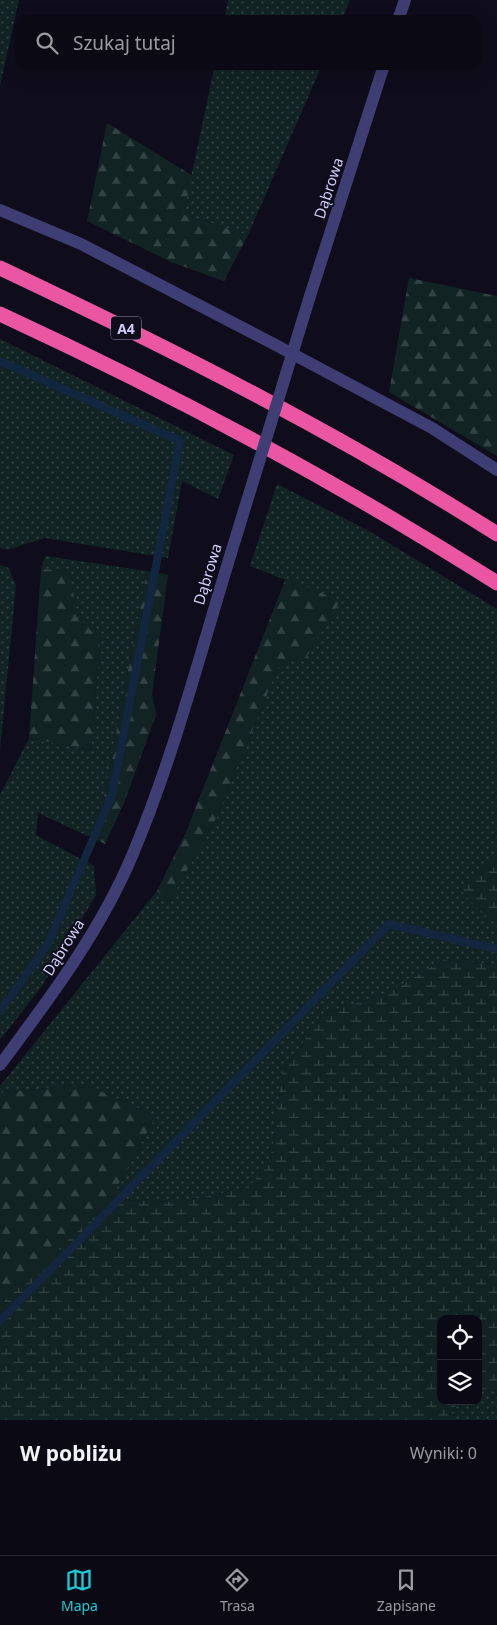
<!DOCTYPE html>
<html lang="pl">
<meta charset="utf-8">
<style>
body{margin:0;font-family:"Noto Sans",sans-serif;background:#191822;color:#f1f3f6}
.controls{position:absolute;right:15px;bottom:15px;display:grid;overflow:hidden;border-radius:10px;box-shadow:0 5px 20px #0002}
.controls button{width:45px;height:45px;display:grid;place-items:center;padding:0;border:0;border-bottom:1px solid #2b2b34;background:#0b0a14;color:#f1f3f6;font:25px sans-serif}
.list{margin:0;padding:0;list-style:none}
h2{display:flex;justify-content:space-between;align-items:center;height:65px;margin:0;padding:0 20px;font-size:21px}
h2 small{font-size:16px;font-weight:400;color:#9a9aa0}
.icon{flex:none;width:28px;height:28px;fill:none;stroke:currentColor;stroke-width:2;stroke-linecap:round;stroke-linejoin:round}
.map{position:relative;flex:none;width:497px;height:1420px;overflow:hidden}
.search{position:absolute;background:#0b0a14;box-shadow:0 5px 20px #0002;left:15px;right:15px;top:15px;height:55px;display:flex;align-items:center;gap:12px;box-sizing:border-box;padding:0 18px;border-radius:15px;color:#9a9aa0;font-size:19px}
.sheet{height:135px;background:#0b0a14}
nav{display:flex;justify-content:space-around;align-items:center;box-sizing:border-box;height:70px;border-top:1px solid #2b2b34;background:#0b0a14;font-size:14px;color:#9a9aa0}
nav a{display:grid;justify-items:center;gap:2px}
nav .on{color:#1acbd8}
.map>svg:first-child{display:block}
.grass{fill:url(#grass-dots)}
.forest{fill:url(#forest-firs)}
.wetland{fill:url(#wetland-marsh)}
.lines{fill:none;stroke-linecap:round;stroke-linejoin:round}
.stream{stroke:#13263f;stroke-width:8}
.minor{stroke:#3e3e74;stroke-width:12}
.highway{stroke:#eb56a2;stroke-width:15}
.minor-bridge{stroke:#3e3e74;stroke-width:12}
.labels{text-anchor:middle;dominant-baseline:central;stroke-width:4;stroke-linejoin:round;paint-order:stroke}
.shield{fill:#0f0d1b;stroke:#9793b6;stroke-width:1}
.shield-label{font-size:14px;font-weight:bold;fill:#d1cdf9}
.street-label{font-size:15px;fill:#d1cdf9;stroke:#0f0d1b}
</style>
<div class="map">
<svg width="497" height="1420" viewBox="0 0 497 1420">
<defs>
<pattern id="grass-dots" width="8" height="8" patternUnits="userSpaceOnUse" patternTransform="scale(1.25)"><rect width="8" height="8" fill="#112423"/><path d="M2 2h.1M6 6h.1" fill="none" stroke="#334344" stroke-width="1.8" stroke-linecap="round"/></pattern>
<pattern id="forest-firs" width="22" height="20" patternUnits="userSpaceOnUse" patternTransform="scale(1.25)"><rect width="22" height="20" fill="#112423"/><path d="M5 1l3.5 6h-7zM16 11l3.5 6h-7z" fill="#334344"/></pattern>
<pattern id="wetland-marsh" width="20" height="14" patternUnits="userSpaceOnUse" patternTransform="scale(1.25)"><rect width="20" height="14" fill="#112423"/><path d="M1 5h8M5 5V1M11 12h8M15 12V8" fill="none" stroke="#334344"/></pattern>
</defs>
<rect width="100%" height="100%" fill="#0f0d1b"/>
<path class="grass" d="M0,0H19L0,86Z
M228,0H350L342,20H224Z
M215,65H322L248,235L183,214Z
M0,339L234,455L218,499L182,481L168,558L45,538L7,550L0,548Z
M277,484L369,531L497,609V857L459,888L487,919H497V964L443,960L386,994L322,1014L282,1074L271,1162L249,1187L181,1202L110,1200L156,1116L84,1084L0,1093V1086L157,891L169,902L217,817L279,665L339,601L250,566Z
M45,556L147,571L104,797L90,837L38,813L36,835L94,866L96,895L42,986L0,1040V795L29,738L91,750L100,639L78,618L69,572L41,569Z
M0,565L9,568L16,586L0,750Z
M478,1389L497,1391V1420H448L458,1401H478Z"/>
<path class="forest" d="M107,123L193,176L183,214L248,235L224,281L171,262L87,221Z
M409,278L497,296V456L389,392Z
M41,569L69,571L78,618L100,639L91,750L29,738Z
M147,571L168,575L152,694L156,715L124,803L105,844L90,837L104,797Z
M286,578L340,601L306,658L279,665L217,817L169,902L157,891L186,832Z
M84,1084L156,1116L110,1200L0,1305V1093Z"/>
<path class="wetland" d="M497,857V919H487L459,888Z
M443,960L497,964V1391L478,1389V1319H441V1401H458L448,1420H0V1305L110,1200L181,1202L249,1187L271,1162L282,1074L322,1014L386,994Z"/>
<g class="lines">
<path class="stream" d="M0,361L180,441L112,795L48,944L0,1011
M0,1321L389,924L497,949"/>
<path class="minor" d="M398,20L405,0
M0,210L81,244L270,342L432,428L497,470
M310,296L384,65
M0,1065C49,999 100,932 132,856C173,759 200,654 231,553"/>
<path class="highway" d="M0,268C170,348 338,433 497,534
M0,314C171,393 338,482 497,583"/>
<path class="minor-bridge" d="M231,553L310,296"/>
</g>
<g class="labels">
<rect class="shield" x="111" y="316.5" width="30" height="23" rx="4"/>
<g class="shield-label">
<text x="126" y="328">A4</text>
</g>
<g class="street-label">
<text transform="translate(328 188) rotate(-72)">Dąbrowa</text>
<text transform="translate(207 574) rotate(-73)">Dąbrowa</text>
<text transform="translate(63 947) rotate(-58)">Dąbrowa</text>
</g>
</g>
</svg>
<div class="controls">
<button><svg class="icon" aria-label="locate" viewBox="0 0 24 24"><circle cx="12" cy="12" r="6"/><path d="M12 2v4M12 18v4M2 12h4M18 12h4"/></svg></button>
<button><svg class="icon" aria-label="layers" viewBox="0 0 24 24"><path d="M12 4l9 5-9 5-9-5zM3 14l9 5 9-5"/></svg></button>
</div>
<div class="search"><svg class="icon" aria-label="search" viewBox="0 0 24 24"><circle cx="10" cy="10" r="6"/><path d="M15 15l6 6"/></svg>Szukaj tutaj</div>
</div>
<section class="sheet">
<h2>W pobliżu<small>Wyniki: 0</small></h2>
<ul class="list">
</ul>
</section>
<nav>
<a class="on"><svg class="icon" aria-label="map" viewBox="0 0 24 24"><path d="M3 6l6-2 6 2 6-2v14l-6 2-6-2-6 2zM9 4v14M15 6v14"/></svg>Mapa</a>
<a><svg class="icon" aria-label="directions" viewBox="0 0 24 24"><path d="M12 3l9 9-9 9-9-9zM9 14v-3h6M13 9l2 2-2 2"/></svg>Trasa</a>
<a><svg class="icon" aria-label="saved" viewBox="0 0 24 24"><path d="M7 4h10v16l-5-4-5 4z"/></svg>Zapisane</a>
</nav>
